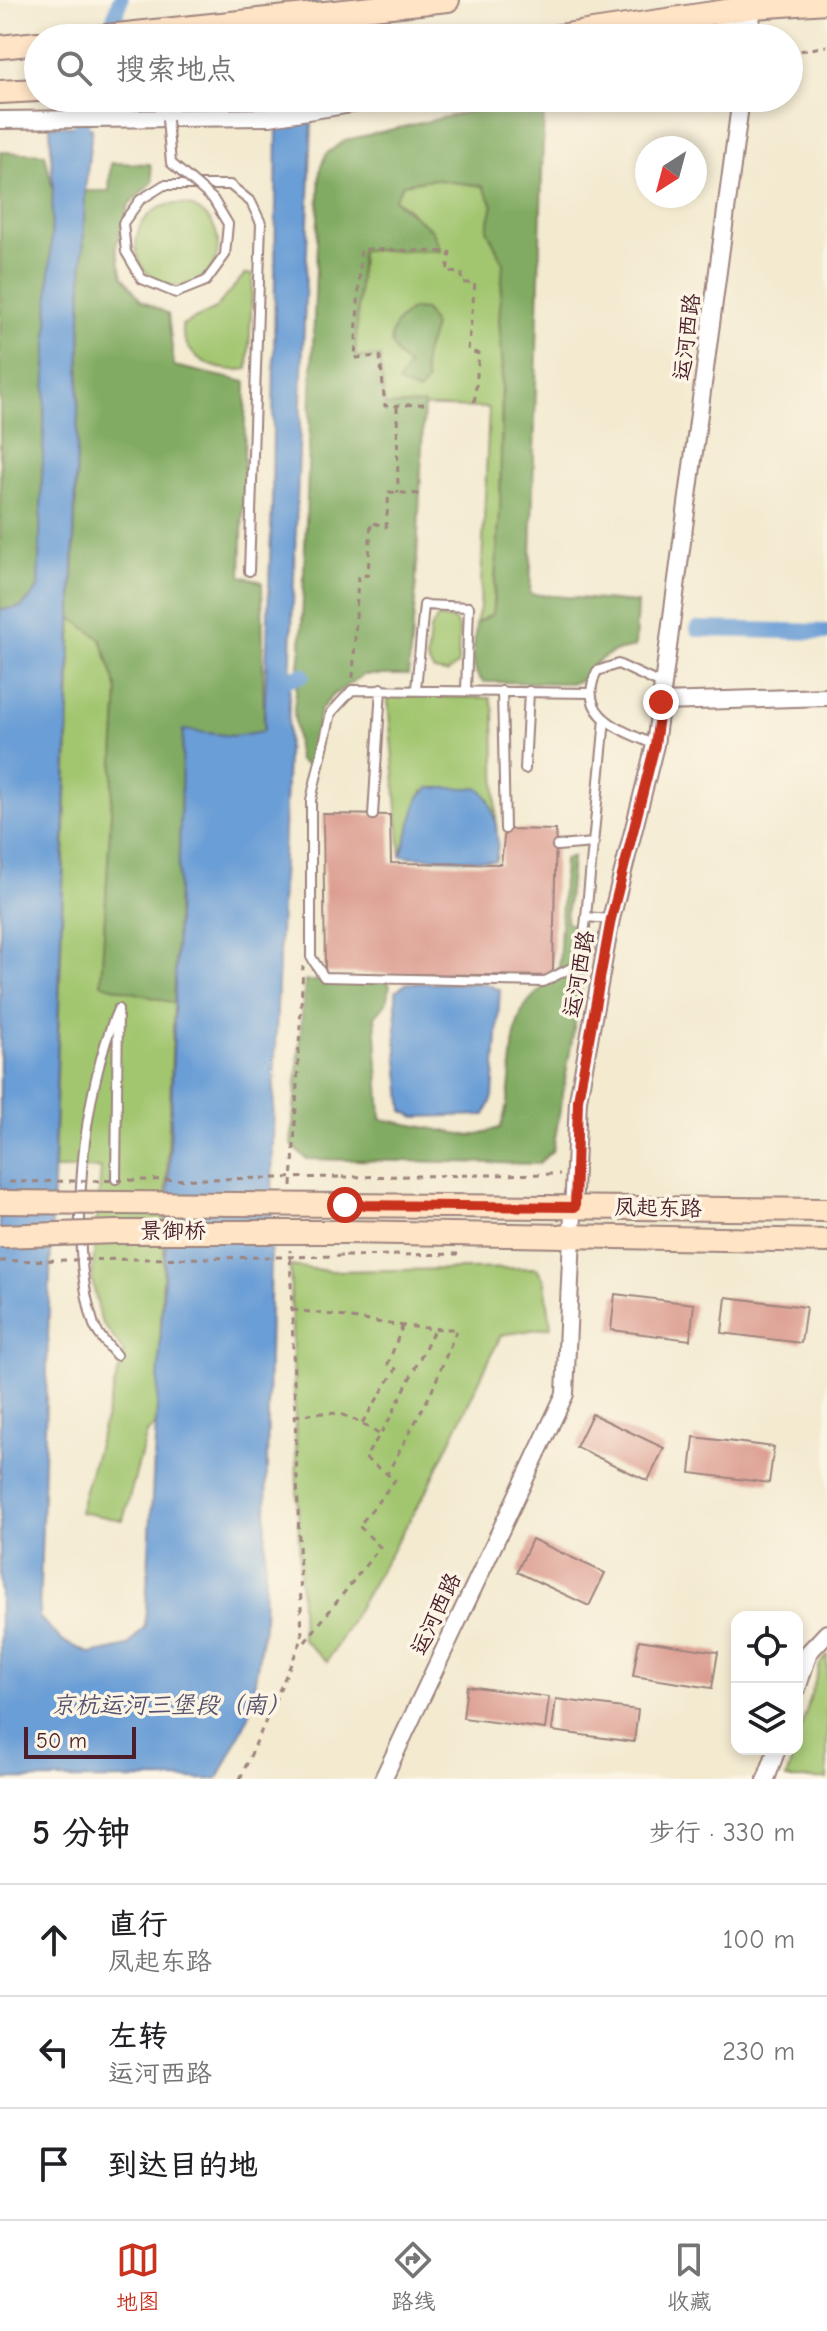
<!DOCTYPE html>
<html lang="zh">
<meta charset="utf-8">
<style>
body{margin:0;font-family:"Comic Neue","LXGW WenKai TC",sans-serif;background:#f6f6f6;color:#202124}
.controls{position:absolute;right:24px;bottom:24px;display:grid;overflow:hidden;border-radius:16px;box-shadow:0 4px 12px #0003}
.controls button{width:72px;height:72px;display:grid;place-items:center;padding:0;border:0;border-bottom:2px solid #e0e0e0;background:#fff;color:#202124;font:40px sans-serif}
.compass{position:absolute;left:635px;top:136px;width:72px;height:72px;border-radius:50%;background:#fff;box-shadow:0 4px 12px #0003;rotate:216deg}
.scale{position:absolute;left:24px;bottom:20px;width:112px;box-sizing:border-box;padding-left:8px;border:4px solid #4a1f2b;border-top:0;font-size:22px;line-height:28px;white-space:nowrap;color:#4a1f2b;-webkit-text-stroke:6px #fcf5e5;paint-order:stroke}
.stop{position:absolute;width:24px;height:24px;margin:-18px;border:6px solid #c8321e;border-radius:50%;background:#fff}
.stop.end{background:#c8321e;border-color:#fff;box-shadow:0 2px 8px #0008}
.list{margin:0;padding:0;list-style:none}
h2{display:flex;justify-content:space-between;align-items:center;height:104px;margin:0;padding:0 32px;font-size:34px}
h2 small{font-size:26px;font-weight:400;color:#757577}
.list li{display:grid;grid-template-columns:52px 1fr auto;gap:24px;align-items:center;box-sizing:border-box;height:112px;padding:0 32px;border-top:2px solid #e0e0e0}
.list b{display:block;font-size:30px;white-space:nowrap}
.list p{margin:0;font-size:26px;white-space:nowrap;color:#757577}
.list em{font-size:26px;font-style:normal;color:#757577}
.icon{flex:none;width:44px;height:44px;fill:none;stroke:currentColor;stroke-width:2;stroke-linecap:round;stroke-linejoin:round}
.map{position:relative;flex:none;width:827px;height:1779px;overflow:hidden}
.search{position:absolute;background:#fff;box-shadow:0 4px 12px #0003;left:24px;right:24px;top:24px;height:88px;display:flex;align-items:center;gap:20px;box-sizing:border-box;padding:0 28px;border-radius:44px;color:#757577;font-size:30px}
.sheet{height:440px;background:#fff}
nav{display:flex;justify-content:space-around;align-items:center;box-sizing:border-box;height:112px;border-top:2px solid #e0e0e0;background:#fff;font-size:22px;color:#757577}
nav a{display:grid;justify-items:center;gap:4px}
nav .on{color:#c8321e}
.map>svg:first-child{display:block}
.green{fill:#a2c670;stroke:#76724e;stroke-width:2}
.forest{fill:#81ab62;stroke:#666546;stroke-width:2}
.water{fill:#6a9ed6;stroke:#5a5e80;stroke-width:2}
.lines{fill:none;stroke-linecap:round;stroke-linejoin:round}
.canal{stroke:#6a9ed6;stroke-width:16}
.building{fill:#da988c}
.service-casing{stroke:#9e847e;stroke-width:12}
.minor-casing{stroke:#9e847e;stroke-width:20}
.secondary-casing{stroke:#9e847e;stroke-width:26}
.path{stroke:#9e847e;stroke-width:3;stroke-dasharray:6 6;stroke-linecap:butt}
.service{stroke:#fff;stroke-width:8}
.minor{stroke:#fff;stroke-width:16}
.secondary{stroke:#ffe4c6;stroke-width:22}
.service-bridge-casing{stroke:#9e847e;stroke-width:12;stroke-linecap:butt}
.secondary-bridge-casing{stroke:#9e847e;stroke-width:26;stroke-linecap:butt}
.path-bridge{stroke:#9e847e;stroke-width:3;stroke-dasharray:6 6;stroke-linecap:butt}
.service-bridge{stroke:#fff;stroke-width:8}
.secondary-bridge{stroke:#ffe4c6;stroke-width:22}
.route{stroke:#c8321e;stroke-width:10}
.labels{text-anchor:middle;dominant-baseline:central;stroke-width:7;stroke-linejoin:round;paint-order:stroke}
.street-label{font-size:22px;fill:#4a1f2b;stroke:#fcf5e5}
.water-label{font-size:24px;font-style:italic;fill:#57526f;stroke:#fcf5e5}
</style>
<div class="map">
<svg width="827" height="1779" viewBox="0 0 827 1779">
<rect width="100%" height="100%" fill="#fcf5e5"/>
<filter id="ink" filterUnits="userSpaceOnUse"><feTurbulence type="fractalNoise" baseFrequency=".0125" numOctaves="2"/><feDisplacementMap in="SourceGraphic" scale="16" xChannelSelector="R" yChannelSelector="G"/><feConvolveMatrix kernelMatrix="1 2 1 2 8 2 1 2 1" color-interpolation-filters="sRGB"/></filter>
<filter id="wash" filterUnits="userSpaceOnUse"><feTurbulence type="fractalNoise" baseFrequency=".006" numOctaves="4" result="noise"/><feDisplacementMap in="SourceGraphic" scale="32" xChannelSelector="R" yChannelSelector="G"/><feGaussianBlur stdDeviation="1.8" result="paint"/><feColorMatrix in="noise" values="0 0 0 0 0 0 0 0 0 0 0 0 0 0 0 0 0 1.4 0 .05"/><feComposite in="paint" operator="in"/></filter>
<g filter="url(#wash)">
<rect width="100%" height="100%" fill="#f3ead0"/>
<path class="green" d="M431,179L483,186L493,205L487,229L503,263L500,511L492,614L476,623L480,608L489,408L385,406L355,358L361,249L441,251L407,208L394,199L403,184Z
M136 245a41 41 0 1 1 82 0a41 41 0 1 1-82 0Z
M245,274L253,275L248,369C217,374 183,359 182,325L214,310Z
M438,617L454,620L459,628L458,664L447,673L434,671L427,660L430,630Z
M72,618L101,639L118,691L101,983L174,1003L157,1423L147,1433L123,1520L79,1512L124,1352L101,1321L92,1280L101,1168L54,1169Z
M393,695L490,698L494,710L497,858L489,799L478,788L423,791L401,856L388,700Z
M290,1266L329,1271L537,1268L545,1281L551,1327L501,1335L428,1488L327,1662L302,1639Z
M827,1655V1779H786L820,1664Z"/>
<path class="forest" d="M525,99L544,104L530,594L637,603L635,647C619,650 605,653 593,666C585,673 584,680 573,683L484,682C467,672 476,640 476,623L493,614L500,511L503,366L499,321L503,263L487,229L493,205L483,186L431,179L403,184L394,200L432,230L441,251L361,250L355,357L380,356L385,406L424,404L415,602L408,675H363L333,695L320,710L309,767L298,760L294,709L301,648L320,169L326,154L346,140Z
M0,152L45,154L53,190L38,589L22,607L0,610Z
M111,163L150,164L153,182L129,204L116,247L123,276L141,300L168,314L174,366L246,382L241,576L262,582L264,732L233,736L183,730L174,1003L101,984L118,691L101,639L72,618L85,191H109Z
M412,309L425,310L434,326C428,348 419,358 427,382L418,392L398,383L408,366C383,345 387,327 412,309Z
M572,857L566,922L590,935L553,1150L538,1164L307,1159L291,1145L305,981H385L390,985L386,1003L375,1016L381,1119L471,1136L500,1128C515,1092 507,1052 520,1016C527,995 550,988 559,967L564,859Z"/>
<path class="water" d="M312,121L274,1085L264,1626L249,1716L218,1779H0V610L22,607L38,589L53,190L50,125L92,128L85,191L39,1617L62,1641L91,1654L128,1646L145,1626L169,1182L183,730L233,736L264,731L272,502L277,126Z
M429,788H479C495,800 501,843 495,861L401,856L419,797Z
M407,983H484L500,990L493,1097L485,1115L416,1117L403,1111L396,1040V991Z"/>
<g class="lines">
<path class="canal" d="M108,38L120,0
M307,38L311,0
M80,129L89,98
M298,144L301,98
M698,629L827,632
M281,681L302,675"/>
</g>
<g id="blocks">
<path class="building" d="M323,814L390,815L391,863L501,864L505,829L556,830L553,970L549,976L325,973Z
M615,1294L694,1304L690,1340L611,1330Z
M726,1297L806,1307L801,1343L722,1333Z
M592,1414L664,1448L648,1481L576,1447Z
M694,1437L774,1447L769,1483L690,1473Z
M532,1539L605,1573L589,1606L517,1572Z
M639,1640L718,1652L712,1688L633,1676Z
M467,1686L549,1697L545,1729L463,1718Z
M556,1699L638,1710L634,1742L552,1731Z"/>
</g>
</g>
<g filter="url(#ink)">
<use href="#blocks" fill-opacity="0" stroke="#9e847e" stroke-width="2"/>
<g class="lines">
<defs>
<path id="service" d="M126,252L123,223L140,200L164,185H230L251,202L261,223L249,571
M416,689L424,605L469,607L466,690
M502,691L505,829
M605,719L586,917L610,919
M655,745C622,730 575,716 597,671L618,664L663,685
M525,769L529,691
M373,815L381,688
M557,846L594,843
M586,917L581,963L543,982L324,977L311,957V800L331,713L352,690L591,693
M116,1355C109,1346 98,1336 94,1325C66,1241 83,1089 118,1009L116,1179"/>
<path id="minor" d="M709,38L748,10
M749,38L753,7
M0,120L270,117L389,98
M661,702L827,697
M797,1689L809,1652L827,1633
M383,1779L565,1394L578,1100L611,919L655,745L741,98
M766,1779L777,1749"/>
<path id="secondary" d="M88,38L448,0
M546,38L753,7L827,2
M0,47L38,43
M0,92L38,90
M345,1205L827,1210
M346,1232L827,1241"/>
</defs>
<use href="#service" class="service-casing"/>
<use href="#minor" class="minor-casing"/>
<use href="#secondary" class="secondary-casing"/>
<path class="path" d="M789,53L827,46
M424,404L385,406L380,356L355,358L361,249L450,252L447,272L462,273V283H475L468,350L479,354L474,407
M397,406L398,493
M353,678L358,576L368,575L371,522L386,527L389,492L420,494
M342,1177L560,1174
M292,1186L303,966
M345,1256L458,1254
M292,1310C348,1315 401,1330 457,1329L431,1393L387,1474
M294,1416C338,1410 343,1411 380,1435
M362,1423L396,1369L388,1364L402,1327
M305,1642L380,1547L359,1526L395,1480L365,1458L389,1420L434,1330
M240,1779L302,1639L290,1250"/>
<use href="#service" class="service"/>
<use href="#minor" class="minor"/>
<use href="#secondary" class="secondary"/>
<defs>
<path id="service-bridge" d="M126,252L142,279L176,293L206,281L225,255L228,224L213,199L171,163L167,120"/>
<path id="secondary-bridge" d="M0,1202L345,1205
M0,1236L116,1232H346"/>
</defs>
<use href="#service-bridge" class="service-bridge-casing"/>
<use href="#secondary-bridge" class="secondary-bridge-casing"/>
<path class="path-bridge" d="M9,1182L342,1177
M0,1261L345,1256"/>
<use href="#service-bridge" class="service-bridge"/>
<use href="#secondary-bridge" class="secondary-bridge"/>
</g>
</g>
<g class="lines" filter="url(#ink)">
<path class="route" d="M345,1205L575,1207L578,1100L611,919L655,745L661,702"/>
</g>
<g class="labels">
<g class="street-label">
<text transform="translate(687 337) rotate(-83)">运河西路</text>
<text transform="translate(579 974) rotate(-80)">运河西路</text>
<text transform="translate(658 1208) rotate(1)">凤起东路</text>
<text x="173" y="1231">景御桥</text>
<text transform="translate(436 1614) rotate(-65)">运河西路</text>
</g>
<g class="water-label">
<text x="171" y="1705">京杭运河三堡段（南）</text>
</g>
</g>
</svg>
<div class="controls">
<button><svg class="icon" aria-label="locate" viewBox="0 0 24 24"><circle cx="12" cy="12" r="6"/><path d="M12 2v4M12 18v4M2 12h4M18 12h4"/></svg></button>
<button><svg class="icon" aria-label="layers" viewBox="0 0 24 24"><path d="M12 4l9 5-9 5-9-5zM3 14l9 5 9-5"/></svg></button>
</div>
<svg class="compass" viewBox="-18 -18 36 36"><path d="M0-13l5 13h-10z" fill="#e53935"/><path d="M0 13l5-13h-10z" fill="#757577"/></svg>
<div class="scale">50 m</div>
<div class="stop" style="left:345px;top:1205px"></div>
<div class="stop end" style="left:661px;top:702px"></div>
<div class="search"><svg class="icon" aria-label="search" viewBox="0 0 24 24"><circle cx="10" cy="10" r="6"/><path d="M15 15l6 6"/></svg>搜索地点</div>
</div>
<section class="sheet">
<h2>5 分钟<small>步行 · 330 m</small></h2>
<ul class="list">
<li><svg class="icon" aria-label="ahead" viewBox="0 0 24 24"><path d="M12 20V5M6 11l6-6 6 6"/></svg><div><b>直行</b><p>凤起东路</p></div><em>100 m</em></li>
<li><svg class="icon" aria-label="left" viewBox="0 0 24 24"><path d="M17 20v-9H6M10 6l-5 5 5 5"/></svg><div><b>左转</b><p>运河西路</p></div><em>230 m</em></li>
<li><svg class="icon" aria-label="arrive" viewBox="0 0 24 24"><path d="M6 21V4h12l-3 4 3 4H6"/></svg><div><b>到达目的地</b></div></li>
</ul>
</section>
<nav>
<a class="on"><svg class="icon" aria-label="map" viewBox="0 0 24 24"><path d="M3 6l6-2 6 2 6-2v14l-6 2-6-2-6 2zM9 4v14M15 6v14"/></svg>地图</a>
<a><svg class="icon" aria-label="directions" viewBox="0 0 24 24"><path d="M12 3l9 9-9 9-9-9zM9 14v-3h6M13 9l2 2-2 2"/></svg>路线</a>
<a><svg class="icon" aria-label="saved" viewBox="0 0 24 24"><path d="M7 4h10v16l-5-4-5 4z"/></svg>收藏</a>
</nav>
